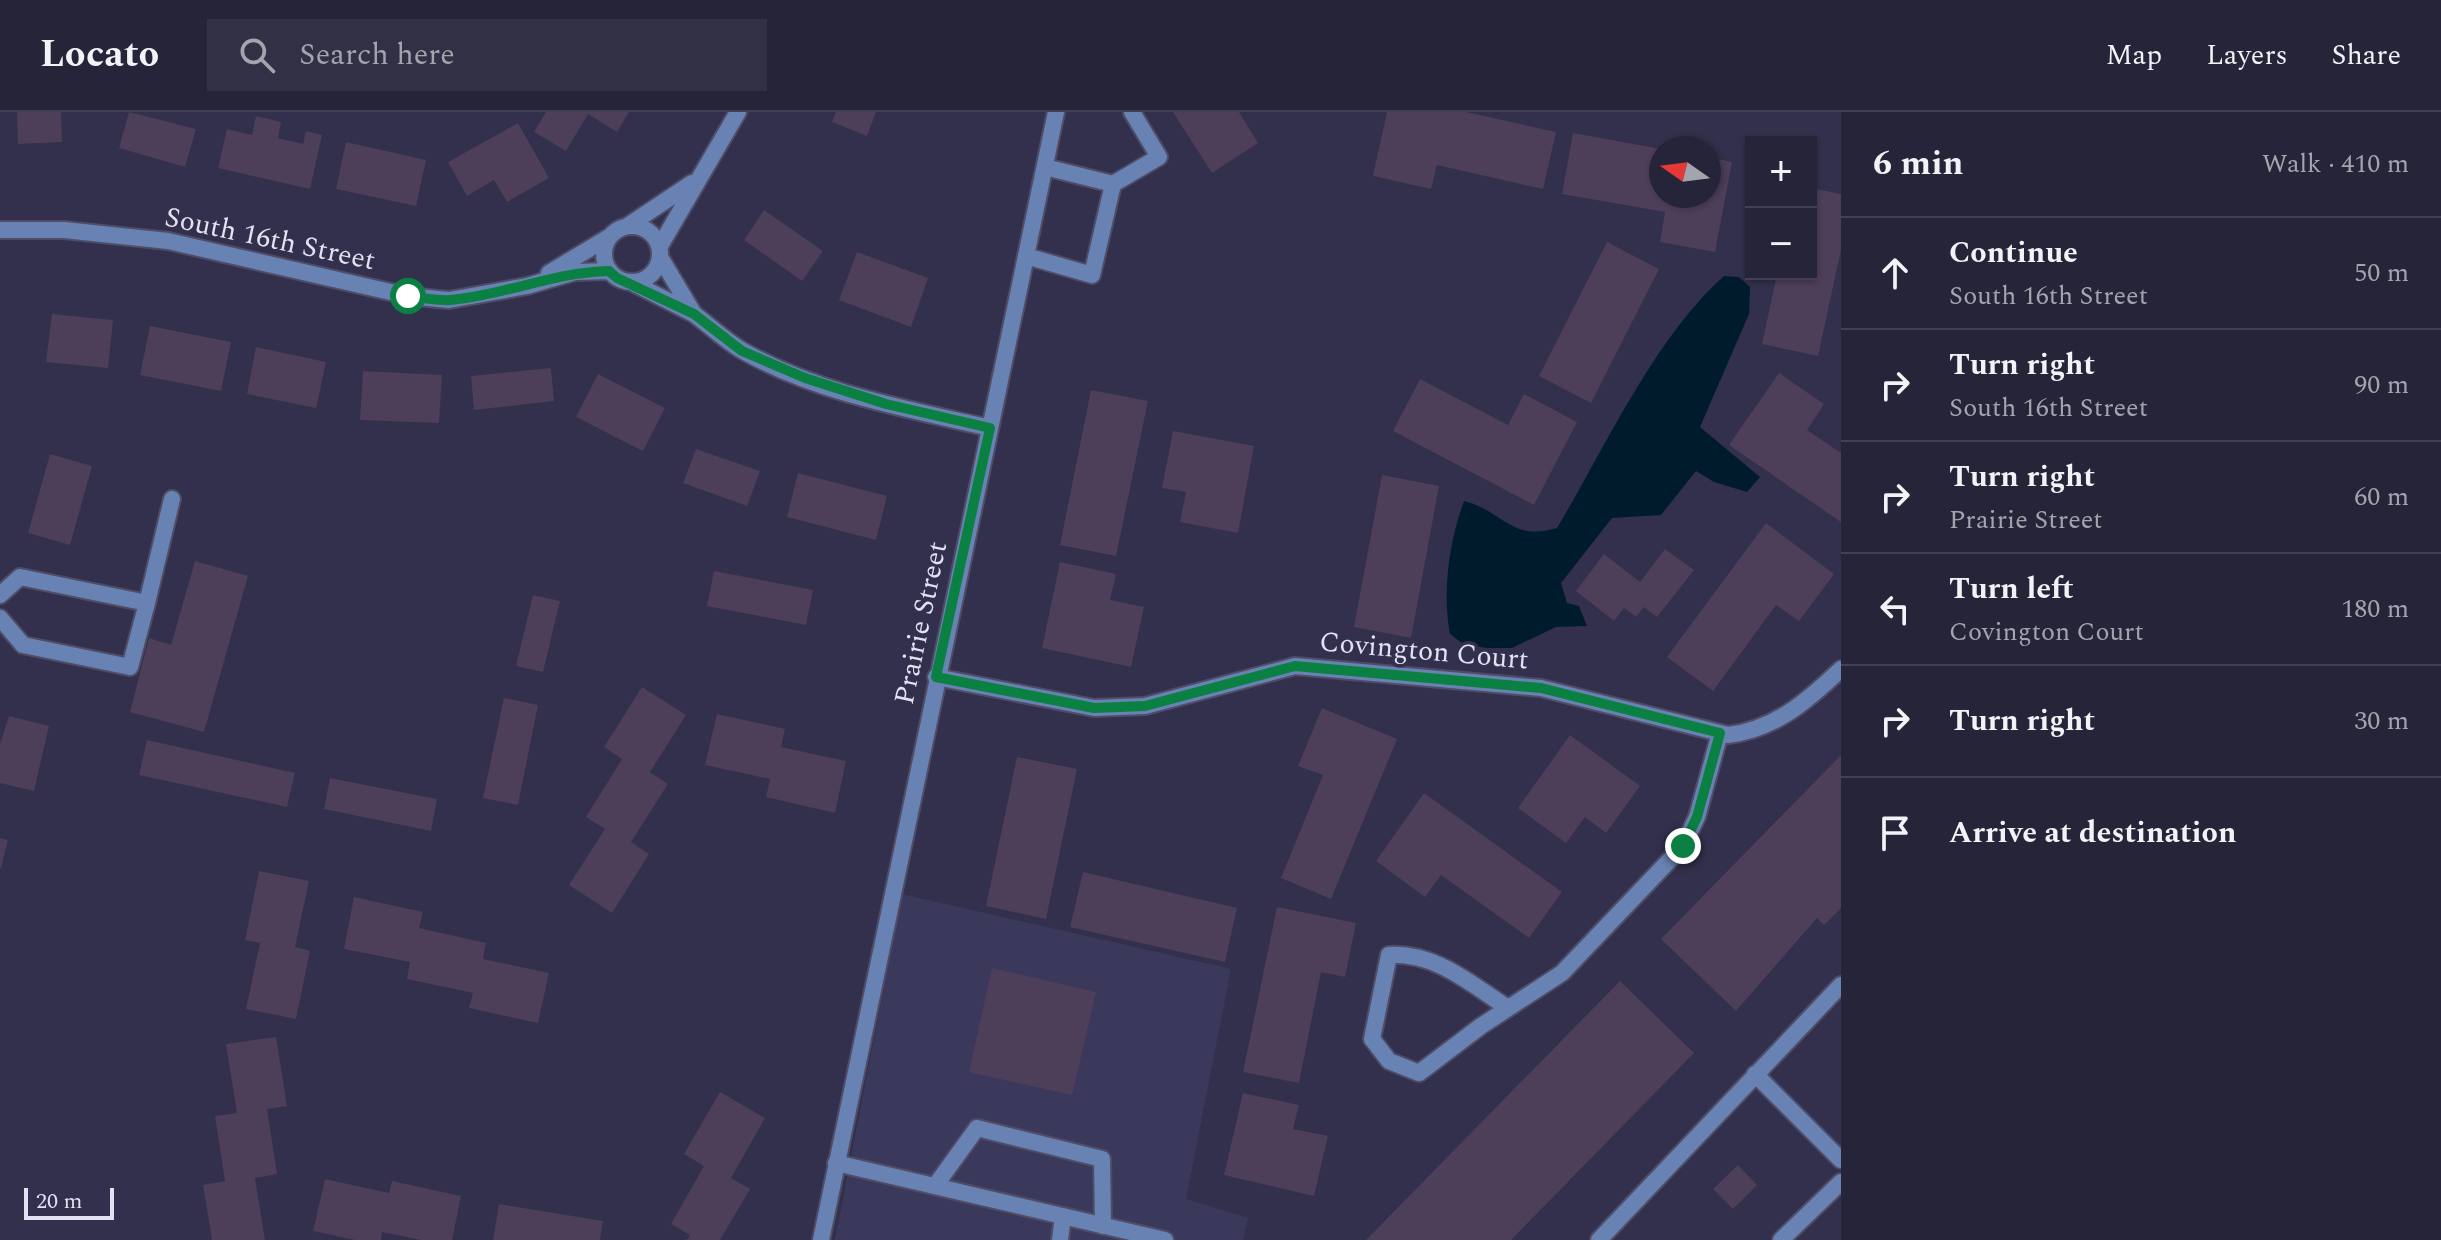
<!DOCTYPE html>
<meta charset="utf-8">
<style>
body{margin:0;font-family:Spectral,serif;background:#323044;color:#f1f3f6}
.controls{position:absolute;right:24px;top:24px;display:grid;overflow:hidden;border-radius:0px;box-shadow:0 2px 6px #0004}
.controls button{width:72px;height:72px;display:grid;place-items:center;padding:0;border:0;border-bottom:2px solid #424153;background:#262439;color:#f1f3f6;font:40px sans-serif}
.compass{position:absolute;left:1649px;top:24px;width:72px;height:72px;border-radius:50%;background:#262439;box-shadow:0 2px 6px #0004;rotate:284deg}
.scale{position:absolute;left:24px;bottom:20px;width:90px;box-sizing:border-box;padding-left:8px;border:4px solid #e2e2f4;border-top:0;font-size:22px;line-height:28px;white-space:nowrap;color:#e2e2f4;-webkit-text-stroke:6px #32304c;paint-order:stroke}
.stop{position:absolute;width:24px;height:24px;margin:-18px;border:6px solid #0b8043;border-radius:50%;background:#fff}
.stop.end{background:#0b8043;border-color:#fff;box-shadow:0 2px 8px #0008}
.list{margin:0;padding:0;list-style:none}
h2{display:flex;justify-content:space-between;align-items:center;height:104px;margin:0;padding:0 32px;font-size:34px}
h2 small{font-size:26px;font-weight:400;color:#a4a4ae}
.list li{display:grid;grid-template-columns:52px 1fr auto;gap:24px;align-items:center;box-sizing:border-box;height:112px;padding:0 32px;border-top:2px solid #424153}
.list b{display:block;font-size:30px;white-space:nowrap}
.list p{margin:0;font-size:26px;white-space:nowrap;color:#a4a4ae}
.list em{font-size:26px;font-style:normal;color:#a4a4ae}
.icon{flex:none;width:44px;height:44px;fill:none;stroke:currentColor;stroke-width:2;stroke-linecap:round;stroke-linejoin:round}
.map{position:relative;flex:none;width:1841px;height:1128px;overflow:hidden}
header{display:flex;align-items:center;gap:48px;box-sizing:border-box;height:112px;padding:0 40px;background:#262439;border-bottom:2px solid #424153}
header strong{font-size:38px}
nav{display:flex;gap:44px;margin-inline-start:auto;font-size:28px}
.search{width:560px;height:72px;background:#323044;display:flex;align-items:center;gap:20px;box-sizing:border-box;padding:0 28px;border-radius:0px;color:#a4a4ae;font-size:30px}
main{display:flex}
aside{flex:1;background:#262439}
.map>svg:first-child{display:block}
.built{fill:#3b395b}
.water{fill:#001c2c}
.building{fill:#4d3e59}
.lines{fill:none;stroke-linecap:round;stroke-linejoin:round}
.service-casing{stroke:#4e4c67;stroke-width:20}
.minor-casing{stroke:#4e4c67;stroke-width:20}
.tertiary-casing{stroke:#4e4c67;stroke-width:20}
.service{stroke:#6883b3;stroke-width:16}
.minor{stroke:#6883b3;stroke-width:16}
.tertiary{stroke:#6883b3;stroke-width:16}
.route{stroke:#0b8043;stroke-width:10}
.labels{text-anchor:middle;dominant-baseline:central;stroke-width:7;stroke-linejoin:round;paint-order:stroke}
.street-label{font-size:28px;fill:#e2e2f4;stroke:#32304c}
</style>
<header>
<strong>Locato</strong>
<div class="search"><svg class="icon" aria-label="search" viewBox="0 0 24 24"><circle cx="10" cy="10" r="6"/><path d="M15 15l6 6"/></svg>Search here</div>
<nav><a>Map</a><a>Layers</a><a>Share</a></nav>
</header>
<main>
<div class="map">
<svg width="1841" height="1128" viewBox="0 0 1841 1128">
<rect width="100%" height="100%" fill="#32304c"/>
<path class="built" d="M902,782L1231,857L1186,1087L1248,1106L1243,1128H835Z"/>
<path class="water" d="M1724,164L1739,165L1750,175L1749,202L1700,315L1760,365L1747,380L1714,370L1696,359L1661,403L1612,406L1561,471L1567,491L1579,494L1587,514L1556,515L1512,536H1486L1462,531L1450,522C1442,480 1449,430 1464,389C1504,399 1510,430 1557,416C1605,336 1655,225 1724,164Z"/>
<path class="building" d="M17,0H61L62,30L18,32Z
M129,0L196,17L185,55L119,36Z
M546,0H629L617,20L588,2L566,39L534,20Z
M836,0H876L867,24L832,10Z
M1173,0H1239L1258,31L1212,61Z
M1387,0H1466L1556,20L1543,77L1437,53L1431,77L1373,64Z
M256,4L281,10L278,26L303,32L306,19L322,23L310,77L218,56L227,17L252,23Z
M518,11L549,66L507,90L494,68L467,84L448,50Z
M1573,21L1661,37V84H1709V45L1732,50L1715,140L1660,130L1665,100L1562,82Z
M346,30L426,48L416,94L336,77Z
M1811,76L1841,82V138L1818,244L1762,232L1777,162H1811Z
M764,98L823,139L802,169L744,128Z
M1607,130L1659,157L1591,291L1539,264Z
M857,140L928,166L911,215L839,188Z
M52,202L113,208L108,256L46,250Z
M150,214L231,230L221,279L140,263Z
M256,235L326,250L316,296L247,282Z
M551,256L554,289L474,298L471,264Z
M363,259L442,263L439,311L360,308Z
M1779,261L1824,292L1807,318L1841,341V410L1729,333Z
M598,262L665,296L643,339L576,305Z
M1420,267L1508,313L1524,282L1577,310L1534,393L1393,319Z
M1091,278L1148,289L1116,444L1060,433Z
M1173,319L1254,334L1238,421L1180,410L1186,380L1162,376Z
M696,337L760,359L747,394L683,371Z
M50,342L92,354L70,433L28,421Z
M798,361L887,384L876,428L787,405Z
M1382,363L1439,374L1411,526L1354,515Z
M1766,411L1834,462L1799,509L1776,493L1713,579L1667,545Z
M1665,437L1694,458L1657,505L1644,495L1636,505L1624,496L1614,509L1576,479L1604,442L1640,470Z
M195,449L248,464L204,620L130,600L149,526L171,533Z
M1060,450L1116,462L1110,488L1144,495L1131,555L1042,536Z
M714,459L813,478L806,513L707,494Z
M533,483L560,489L543,560L516,554Z
M642,575L686,603L650,660L668,672L631,730L649,742L612,801L569,773L605,717L586,705L622,647L604,635Z
M504,586L538,593L518,693L483,686Z
M1322,596L1397,627L1331,787L1281,766L1323,663L1298,654Z
M717,602L785,617L781,635L846,649L835,701L766,685L770,667L705,653Z
M9,604L49,614L34,679L0,671V632Z
M1570,623L1640,674L1606,721L1585,705L1566,731L1518,696Z
M147,628L295,661L287,695L139,663Z
M1841,643V796L1824,813L1817,806L1736,899L1661,827Z
M1017,645L1077,657L1046,807L986,794Z
M330,666L437,687L431,719L324,697Z
M1424,681L1562,780L1529,826L1441,763L1425,785L1376,749Z
M0,726L8,728L1,756H0Z
M259,759L309,769L295,835L310,839L296,907L246,897L260,831L245,828Z
M1083,760L1237,796L1225,850L1070,815Z
M354,785L423,800L419,816L486,831L483,847L549,861L538,911L469,896L473,881L407,867L410,850L344,837Z
M1277,795L1356,811L1345,865L1321,860L1299,971L1243,960Z
M992,856L1096,880L1072,983L969,960Z
M1620,869L1694,941L1511,1128H1366Z
M276,925L287,994L267,997L277,1062L255,1066L265,1128H212L203,1073L225,1069L215,1004L237,1001L226,932Z
M720,980L765,1006L731,1066L750,1077L720,1128H687L690,1123L671,1112L704,1054L684,1042Z
M1243,981L1299,993L1293,1017L1328,1024L1314,1084L1224,1063Z
M1738,1053L1757,1073L1733,1097L1713,1077Z
M325,1067L389,1081L392,1069L461,1084L452,1128H421L382,1120L381,1128H355L313,1119Z
M499,1092L603,1109L600,1128H493Z"/>
<g class="lines">
<defs>
<path id="service" d="M1045,55L1113,72L1159,45L1132,0
M1026,144L1092,163L1113,72
M0,483L20,465L147,491L130,555L23,533L0,506
M147,491L172,387
M1755,962L1841,1048
M836,1051L1165,1128
M935,1074L977,1016L1102,1047L1103,1114
M1060,1128L1063,1104
M1599,1128L1841,873
M1781,1128L1841,1070"/>
<path id="minor" d="M629,113L692,71
M604 142a28 28 0 1 1 56 0a28 28 0 1 1-56 0Z
M0,118H64L168,129L408,184L449,188L527,174L575,160L609,159
M660,134L738,0
M549,161L609,125
M631,170L694,202L660,145
M694,202C710,214 726,229 743,239C817,281 908,297 990,316
M936,565L1094,596L1145,594L1295,554L1541,576L1728,623C1776,617 1807,589 1841,557
M1508,896C1471,872 1435,840 1389,843L1372,927L1389,949L1419,961L1481,914L1562,861L1683,734L1697,705L1720,621"/>
<path id="tertiary" d="M821,1128L1056,0"/>
</defs>
<use href="#service" class="service-casing"/>
<use href="#minor" class="minor-casing"/>
<use href="#tertiary" class="tertiary-casing"/>
<use href="#service" class="service"/>
<use href="#minor" class="minor"/>
<use href="#tertiary" class="tertiary"/>
</g>
<g class="lines">
<path class="route" d="M408,184C422,186 437,189 451,188C505,183 555,160 609,159L617,166L694,202L742,239L805,266L886,292L990,316L936,565L1094,596L1145,594L1295,554L1541,576L1720,621L1697,705L1683,734"/>
</g>
<g class="labels">
<g class="street-label">
<text transform="translate(270 127) rotate(12)">South 16th Street</text>
<text transform="translate(921 511) rotate(-78)">Prairie Street</text>
<text transform="translate(1424 539) rotate(5)">Covington Court</text>
</g>
</g>
</svg>
<div class="controls">
<button>+</button>
<button>−</button>
</div>
<svg class="compass" viewBox="-18 -18 36 36"><path d="M0-13l5 13h-10z" fill="#e53935"/><path d="M0 13l5-13h-10z" fill="#a4a4ae"/></svg>
<div class="scale">20 m</div>
<div class="stop" style="left:408px;top:184px"></div>
<div class="stop end" style="left:1683px;top:734px"></div>
</div>
<aside>
<h2>6 min<small>Walk · 410 m</small></h2>
<ul class="list">
<li><svg class="icon" aria-label="ahead" viewBox="0 0 24 24"><path d="M12 20V5M6 11l6-6 6 6"/></svg><div><b>Continue</b><p>South 16th Street</p></div><em>50 m</em></li>
<li><svg class="icon" aria-label="right" viewBox="0 0 24 24"><path d="M7 20v-9h11M14 6l5 5-5 5"/></svg><div><b>Turn right</b><p>South 16th Street</p></div><em>90 m</em></li>
<li><svg class="icon" aria-label="right" viewBox="0 0 24 24"><path d="M7 20v-9h11M14 6l5 5-5 5"/></svg><div><b>Turn right</b><p>Prairie Street</p></div><em>60 m</em></li>
<li><svg class="icon" aria-label="left" viewBox="0 0 24 24"><path d="M17 20v-9H6M10 6l-5 5 5 5"/></svg><div><b>Turn left</b><p>Covington Court</p></div><em>180 m</em></li>
<li><svg class="icon" aria-label="right" viewBox="0 0 24 24"><path d="M7 20v-9h11M14 6l5 5-5 5"/></svg><div><b>Turn right</b></div><em>30 m</em></li>
<li><svg class="icon" aria-label="arrive" viewBox="0 0 24 24"><path d="M6 21V4h12l-3 4 3 4H6"/></svg><div><b>Arrive at destination</b></div></li>
</ul>
</aside>
</main>
